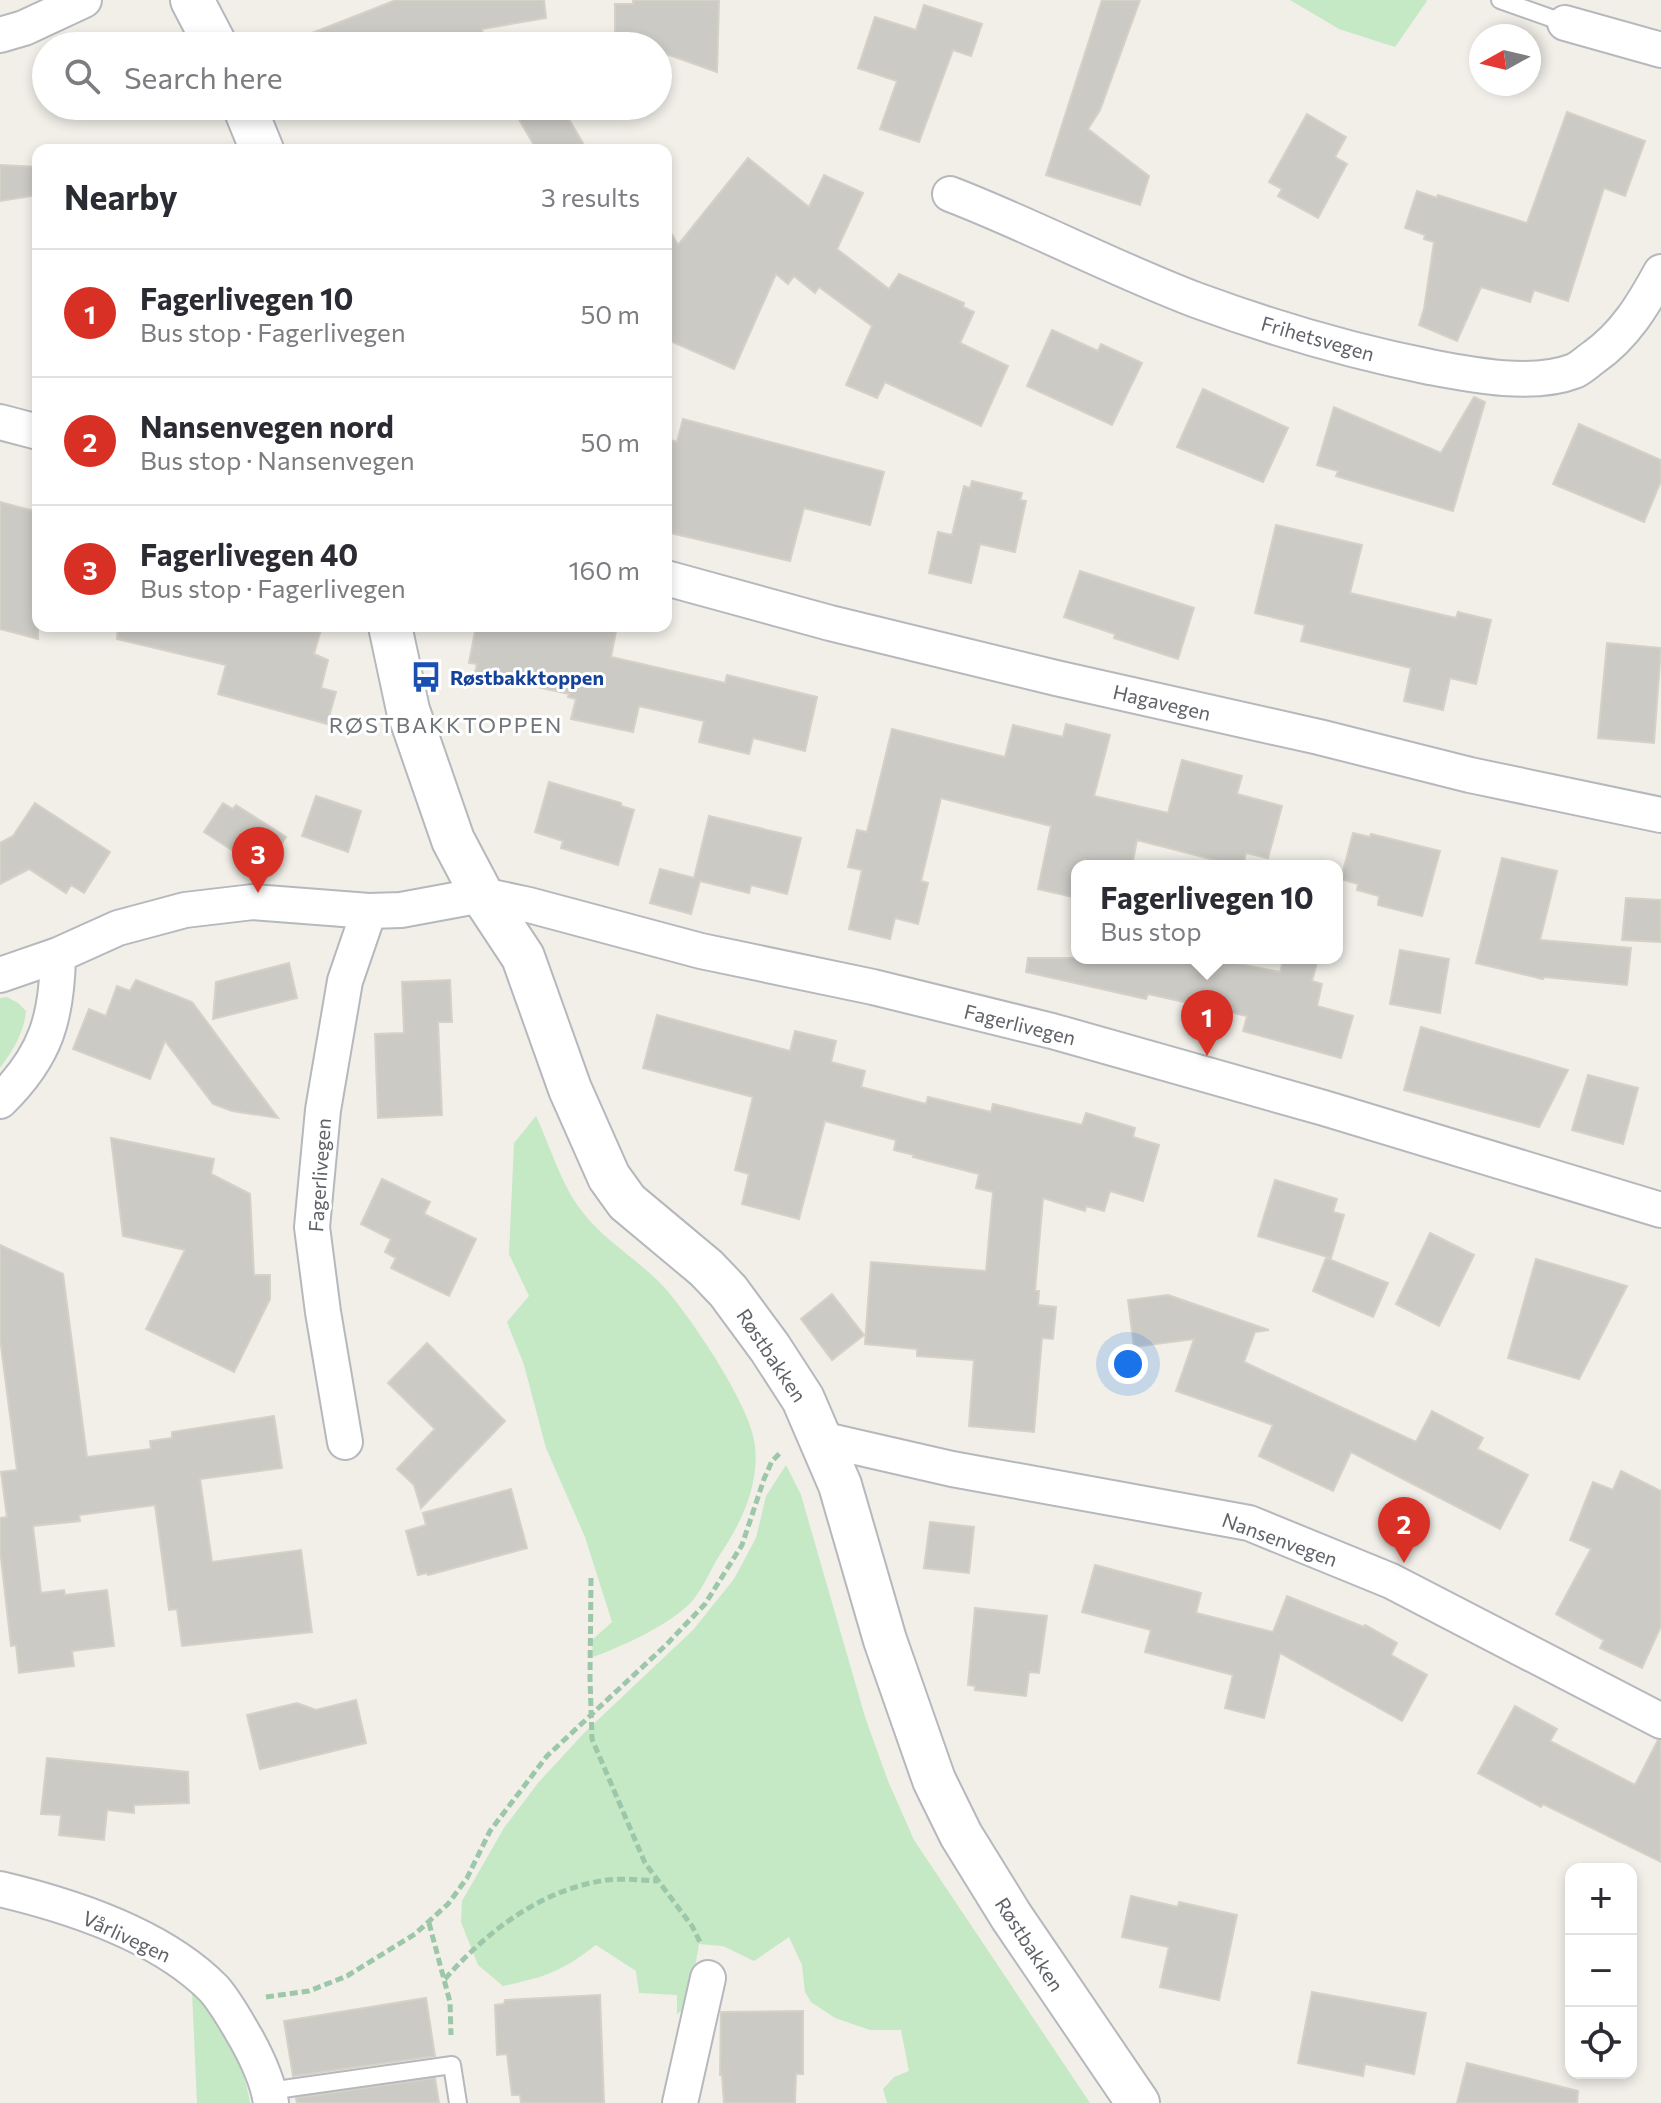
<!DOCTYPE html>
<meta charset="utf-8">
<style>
body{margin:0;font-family:Commissioner,sans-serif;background:#f2f2f3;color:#2b2b33}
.controls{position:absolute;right:24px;bottom:24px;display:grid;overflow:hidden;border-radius:16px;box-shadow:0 4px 12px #0003}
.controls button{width:72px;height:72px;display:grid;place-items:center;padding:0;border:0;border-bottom:2px solid #e1e1e2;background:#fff;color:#2b2b33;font:40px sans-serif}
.compass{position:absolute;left:1469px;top:24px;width:72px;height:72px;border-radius:50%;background:#fff;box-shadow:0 4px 12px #0003;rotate:262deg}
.you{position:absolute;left:1128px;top:1364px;width:28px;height:28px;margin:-20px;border:6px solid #fff;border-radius:50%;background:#1a73e8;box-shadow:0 0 0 12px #1a73e833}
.badge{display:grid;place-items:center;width:52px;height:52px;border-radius:50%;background:#d93025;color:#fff;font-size:26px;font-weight:700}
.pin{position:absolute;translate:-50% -66px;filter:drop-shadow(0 2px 4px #0008)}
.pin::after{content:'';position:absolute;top:42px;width:28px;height:24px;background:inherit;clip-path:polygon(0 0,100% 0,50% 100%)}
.popup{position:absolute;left:1071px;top:860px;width:272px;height:104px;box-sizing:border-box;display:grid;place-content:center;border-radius:16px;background:#fff;filter:drop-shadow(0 2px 6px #0005);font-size:26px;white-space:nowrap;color:#7c7c81}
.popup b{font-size:30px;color:#2b2b33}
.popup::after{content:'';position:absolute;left:50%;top:100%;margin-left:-16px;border:16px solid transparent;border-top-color:#fff}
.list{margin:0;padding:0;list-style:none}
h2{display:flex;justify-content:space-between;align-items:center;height:104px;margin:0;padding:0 32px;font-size:34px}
h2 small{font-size:26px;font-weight:400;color:#7c7c81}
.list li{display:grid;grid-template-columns:52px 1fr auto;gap:24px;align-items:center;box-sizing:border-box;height:128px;padding:0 32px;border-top:2px solid #e1e1e2}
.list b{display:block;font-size:30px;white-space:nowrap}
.list p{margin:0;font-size:26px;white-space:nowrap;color:#7c7c81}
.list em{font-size:26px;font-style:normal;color:#7c7c81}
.icon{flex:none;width:44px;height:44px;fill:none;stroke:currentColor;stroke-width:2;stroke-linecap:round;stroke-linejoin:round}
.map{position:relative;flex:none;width:1661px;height:2103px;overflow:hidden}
.search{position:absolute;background:#fff;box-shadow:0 4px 12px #0003;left:32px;top:32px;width:640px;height:88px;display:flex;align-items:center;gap:20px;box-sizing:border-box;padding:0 28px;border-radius:44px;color:#7c7c81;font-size:30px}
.panel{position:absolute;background:#fff;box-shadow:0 4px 12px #0003;left:32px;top:144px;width:640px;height:488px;border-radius:16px}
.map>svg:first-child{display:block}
.green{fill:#c5e8c5}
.building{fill:#cccac5;stroke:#d6d1c6;stroke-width:2}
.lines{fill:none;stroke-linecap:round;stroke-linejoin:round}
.service-casing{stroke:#b5b8bc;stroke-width:20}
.minor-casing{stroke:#b5b8bc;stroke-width:38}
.tertiary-casing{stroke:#b5b8bc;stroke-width:46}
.path{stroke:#9cc7a9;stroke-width:5;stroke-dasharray:8 4;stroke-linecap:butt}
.service{stroke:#fff;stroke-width:16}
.minor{stroke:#fff;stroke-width:34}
.tertiary{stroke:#fff;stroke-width:42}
.labels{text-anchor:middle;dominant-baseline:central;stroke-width:6;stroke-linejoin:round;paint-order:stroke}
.street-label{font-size:20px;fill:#5f6368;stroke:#fff}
.transit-label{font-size:20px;font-weight:bold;fill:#164399;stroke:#fff;text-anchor:start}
.neighbourhood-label{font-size:22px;letter-spacing:2px;fill:#70757a;stroke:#fff}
</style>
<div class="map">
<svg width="1661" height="2103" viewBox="0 0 1661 2103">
<rect width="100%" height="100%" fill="#f1efe8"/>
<path class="green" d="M1290,0H1426L1427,1L1395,47L1339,29Z
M7,997L18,1003L26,1011C24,1033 13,1050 0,1068V998Z
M536,1116C550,1146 561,1184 581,1210C604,1241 639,1260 665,1288C691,1318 752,1407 755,1446C759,1486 742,1521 721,1553C711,1568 704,1587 693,1600C672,1624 623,1646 593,1657L592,1640L612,1622L585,1537L546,1448L524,1365L507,1322L529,1296L509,1254L514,1143Z
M786,1465L801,1495L865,1717L888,1781L914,1840L1090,2103H887L883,2089L894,2077L909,2071L901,2030H870L835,2018L811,2002L805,1992L802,1965L789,1937L754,1961L723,1946L699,1944L694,1973L693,2003L677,2014V1995L639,1993L636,1971L596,1945C561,1972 545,1977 503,1986L478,1965L461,1922L462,1901L504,1828L538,1783L584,1733L693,1630L734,1579L756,1538L766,1496Z
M192,1992C220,2021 244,2062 250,2103H197Z"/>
<path class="building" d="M396,0H544L546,18L482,29L485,46H284V44Z
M633,0H719L717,72L658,51V46H615V4H633Z
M1102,0H1140L1100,110L1088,129L1149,176L1140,205L1046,175Z
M924,5L982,24L971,56L953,50L919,142L880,129L897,81L858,68L875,17L916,30Z
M511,106H561L587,150H537Z
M1567,112L1645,141L1625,196L1604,188L1568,301L1534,290L1530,302L1481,287L1457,341L1419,325L1424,309L1434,242L1424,239L1425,235L1405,228L1417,191L1437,198L1438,195L1527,223Z
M1307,114L1346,137L1335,157L1347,164L1318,218L1278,196L1282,189L1269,182Z
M748,158L809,207L824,175L863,193L837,249L889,289L899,274L964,303L963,307L974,312L960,343L1008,366L981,426L885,382L877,398L846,385L872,326L819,287L815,293L794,276L788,284L776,274L734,369L666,339V224L678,245Z
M0,165L38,167V195L0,201Z
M1052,330L1098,351L1101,344L1142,363L1112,425L1027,386Z
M1203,389L1288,428L1263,482L1177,447Z
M1474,397L1485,402L1453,511L1336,476L1338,471L1317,465L1334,407L1441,453Z
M683,419L884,472L870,525L804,508L790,561L666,532V458L671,440L677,442Z
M1579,424L1661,460V481L1644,522L1553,484Z
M972,481L1022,493L1020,500L1026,501L1015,552L980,544L971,583L929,573L938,532L952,535L964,486L970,488Z
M0,502L38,512V639L0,629Z
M1276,525L1362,545L1350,593L1456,618L1458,612L1491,620L1476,684L1450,678L1443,710L1404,701L1411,668L1301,641L1305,625L1255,613Z
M1080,571L1194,608L1178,659L1114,638L1115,634L1064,617Z
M118,626H322L314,654L328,660L321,688L336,692L327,724L218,694L226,665L117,639Z
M476,626H617L611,657L725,683L727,675L817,697L805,751L753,738L749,754L699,742L704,721L639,706L633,732L571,719L576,699L568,697L569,694L475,673L477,664L469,663Z
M1607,643L1661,648L1654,743L1598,738Z
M1066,724L1110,735L1094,796L1168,813L1182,760L1242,776L1237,794L1282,806L1268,858L1246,853L1243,866H1238L1137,840L1132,866H1077V898L1038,889L1051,826L941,798L921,881L928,883L918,924L895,918L890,939L849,929L862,870L848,867L857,830L867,832L892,729L1005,757L1013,725L1063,737Z
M549,782L621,803V806L634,810L618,865L561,848L563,841L535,832Z
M316,796L361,811L348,852L302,836Z
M35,803L110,852L84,893L71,885L66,893L29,869L0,884V843L13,836Z
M223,803L233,809L236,805L286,837L264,871L204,832Z
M709,816L801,838L787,894L751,885L749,893L700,881L691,914L650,903L660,869L694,878Z
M1353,833L1370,837L1371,834L1440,851L1422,916L1378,905L1379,896L1357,890L1358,884L1341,879Z
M1502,858L1557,871L1540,940L1631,948L1627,985L1544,977L1543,979L1476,963Z
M1626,898L1661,900V942L1622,940Z
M1400,950L1449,959L1440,1013L1390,1004Z
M1028,958H1209L1280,972L1284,958H1298L1317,963L1312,981L1322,984L1317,1006L1353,1016L1341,1058L1243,1031L1247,1016L1148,994L1146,999L1026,972Z
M289,963L297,998L213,1019L216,982Z
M136,980L192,1002L278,1118L232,1111L213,1104L165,1041L150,1079L73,1049L89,1009L106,1016L117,986L130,991Z
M450,980L452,1022H438L442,1115L378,1118L375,1034L404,1033L402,982Z
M657,1015L790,1051L795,1031L836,1041L831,1062L865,1071L861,1087L926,1104L928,1097L991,1112L993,1104L1082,1125L1086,1113L1135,1128L1133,1137L1159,1145L1143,1201L1110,1191L1104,1211L1086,1206L1085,1211L1043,1198L1035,1291H1039L1038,1305L1056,1307L1053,1339L1042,1338L1034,1432L969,1426L974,1360L917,1356V1349L865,1344L871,1262L986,1271L993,1192L976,1188L979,1174L913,1157L914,1155L894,1150L896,1140L825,1121L799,1219L742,1204L749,1174L735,1170L753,1097L643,1068Z
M1421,1027L1568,1070L1539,1127L1404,1090Z
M1588,1075L1638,1088L1623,1144L1572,1130Z
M111,1138L214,1159L211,1174L250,1194L254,1275H270V1299L234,1372L146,1329L185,1250L123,1236Z
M382,1179L430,1202L424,1214L476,1239L449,1296L391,1268L396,1258L385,1252L391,1239L361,1224Z
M1275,1180L1337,1199L1333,1212L1344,1215L1331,1258L1258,1236Z
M1430,1233L1474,1255L1439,1326L1396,1304Z
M0,1245L63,1274L87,1457L151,1449L150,1441L172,1438V1432L274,1416L282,1468L200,1479L212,1562L301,1550L312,1632L182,1646L177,1609L169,1610L155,1505L79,1515L80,1521L33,1526L41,1593L64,1590L65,1595L107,1590L114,1646L72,1651L74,1666L19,1673L16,1645L11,1646L0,1549V1518L7,1517L1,1472L17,1470L0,1338Z
M1326,1258L1388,1283L1373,1317L1313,1291Z
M1536,1259L1627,1286L1579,1379L1508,1358Z
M832,1294L864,1335L832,1360L801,1319Z
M1168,1295L1269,1330L1255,1332L1244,1362L1416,1442L1432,1411L1483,1438L1477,1449L1528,1475L1500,1529L1351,1452L1333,1491L1259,1456L1273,1425L1176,1391L1194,1339L1134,1347L1128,1300Z
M427,1343L505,1421L421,1508L414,1485L397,1469L435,1429L388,1383Z
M1621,1471L1661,1491V1626L1642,1668L1600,1648L1604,1640L1556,1614L1591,1549L1570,1540L1593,1482L1613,1490Z
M511,1489L527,1548L428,1575L427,1573L418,1575L406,1531L426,1525L423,1513Z
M930,1522L974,1527L969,1573L924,1568Z
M1095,1565L1201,1593L1196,1613L1273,1632L1287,1596L1364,1627L1365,1625L1397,1643L1391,1655L1427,1675L1402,1721L1280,1653L1264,1718L1225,1708L1233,1675L1145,1652L1151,1630L1082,1612Z
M975,1608L1047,1616L1039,1673L1029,1672L1026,1696L975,1690V1686L968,1685Z
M356,1700L366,1743L260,1769L247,1715L297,1703L316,1710Z
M1515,1706L1557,1729L1550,1741L1635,1785L1658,1740L1661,1741V1862L1543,1804L1541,1807L1478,1773Z
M47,1758L188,1772L189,1803L134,1805V1813L107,1810L104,1840L59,1835L61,1815L41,1814Z
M1131,1896L1178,1907L1179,1902L1237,1915L1219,2000L1160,1987L1169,1947L1122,1937Z
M1312,1992L1426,2013L1414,2074L1365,2064L1363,2076L1298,2063Z
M600,1995L604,2103H521L520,2095H512L507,2054L497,2055L495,2005L504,2004L505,2000Z
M426,1998L435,2056L293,2076L284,2021Z
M803,2011V2074H796L795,2103H724L722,2075H720L721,2012Z
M1467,2063L1578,2091L1577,2103H1457Z
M435,2078L439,2103H297L296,2098Z"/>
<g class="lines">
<defs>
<path id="service" d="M1500,0L1565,23
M269,2091L452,2065L458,2103"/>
<path id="minor" d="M1565,23L1661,50
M0,35L24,28L84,0
M950,194C1033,226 1112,268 1196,300C1272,328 1350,351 1430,367C1472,375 1533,387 1574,371C1581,368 1588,361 1594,357C1625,335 1643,305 1661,272
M0,422L38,432
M666,578L830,623L1056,678L1319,737L1470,775L1661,815
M0,975L58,955L118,928L185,910L253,902L369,911L401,910L482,895L529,905L701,951L873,987L1052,1031L1324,1108L1661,1210
M0,1101C46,1056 57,1018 58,955
M821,1439L952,1469L1249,1523L1391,1581L1661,1721
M345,1442L323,1312L312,1227L323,1110L345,981L369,911
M0,1889C72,1906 161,1935 214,1989C227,2004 237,2023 247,2040C258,2060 268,2081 271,2103
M680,2103L708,1978"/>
<path id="tertiary" d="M192,0L216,46
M244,106L262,150
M390,626L408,710L453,840L482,895L523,957L570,1089L609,1177L627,1202L706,1268L728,1291L770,1348L803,1399L840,1485L885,1640L934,1780L961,1835L1011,1916L1138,2103"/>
</defs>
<use href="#service" class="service-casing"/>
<use href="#minor" class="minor-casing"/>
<use href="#tertiary" class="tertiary-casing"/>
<path class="path" d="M591,1578L590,1678L592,1739L645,1863L692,1926L700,1942
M429,1923L450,2002L451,2035
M445,1979C487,1931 542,1889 607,1880C623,1878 641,1880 657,1881
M266,1997L309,1991L347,1976L415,1934L448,1904L467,1878L490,1831L547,1756L666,1645L705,1604L742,1545L764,1479L772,1461L780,1453"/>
<use href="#service" class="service"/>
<use href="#minor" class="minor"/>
<use href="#tertiary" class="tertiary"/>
</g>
<defs>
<symbol id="bus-bare" viewBox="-9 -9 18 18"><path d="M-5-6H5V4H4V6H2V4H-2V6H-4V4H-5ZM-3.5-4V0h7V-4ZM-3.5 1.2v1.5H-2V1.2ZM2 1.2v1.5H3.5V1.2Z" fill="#1a4fb4" stroke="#fff" stroke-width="2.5" paint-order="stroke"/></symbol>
</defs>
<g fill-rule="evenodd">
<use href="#bus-bare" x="404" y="655" width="44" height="44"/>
</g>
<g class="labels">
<g class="street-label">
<text transform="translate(1318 338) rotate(16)">Frihetsvegen</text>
<text transform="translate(1162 702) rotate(13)">Hagavegen</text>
<text transform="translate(1020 1024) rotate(14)">Fagerlivegen</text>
<text transform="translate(319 1175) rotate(-86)">Fagerlivegen</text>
<text transform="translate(772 1355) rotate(56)">Røstbakken</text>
<text transform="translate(1280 1539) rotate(20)">Nansenvegen</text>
<text transform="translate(127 1936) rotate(25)">Vårlivegen</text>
<text transform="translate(1030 1944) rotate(57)">Røstbakken</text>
</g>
<g class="transit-label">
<text x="450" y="677">Røstbakktoppen</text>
</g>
<g class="neighbourhood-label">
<text x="446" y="724">RØSTBAKKTOPPEN</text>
</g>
</g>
</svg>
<div class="controls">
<button>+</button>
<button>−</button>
<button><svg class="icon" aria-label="locate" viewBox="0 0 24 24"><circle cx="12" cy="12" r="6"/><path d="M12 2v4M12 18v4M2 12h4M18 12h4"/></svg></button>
</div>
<svg class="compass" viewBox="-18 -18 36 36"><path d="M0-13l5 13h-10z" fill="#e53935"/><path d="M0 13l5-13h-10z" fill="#7c7c81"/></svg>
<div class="you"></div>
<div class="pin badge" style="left:1207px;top:1056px">1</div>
<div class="popup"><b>Fagerlivegen 10</b>Bus stop</div>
<div class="pin badge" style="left:1404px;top:1563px">2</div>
<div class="pin badge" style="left:258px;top:893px">3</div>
<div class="search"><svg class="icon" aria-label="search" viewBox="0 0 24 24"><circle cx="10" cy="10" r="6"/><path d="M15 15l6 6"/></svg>Search here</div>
<section class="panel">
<h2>Nearby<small>3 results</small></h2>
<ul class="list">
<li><span class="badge">1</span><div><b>Fagerlivegen 10</b><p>Bus stop · Fagerlivegen</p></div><em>50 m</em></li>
<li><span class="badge">2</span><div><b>Nansenvegen nord</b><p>Bus stop · Nansenvegen</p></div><em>50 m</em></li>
<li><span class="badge">3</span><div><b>Fagerlivegen 40</b><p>Bus stop · Fagerlivegen</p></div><em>160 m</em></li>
</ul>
</section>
</div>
